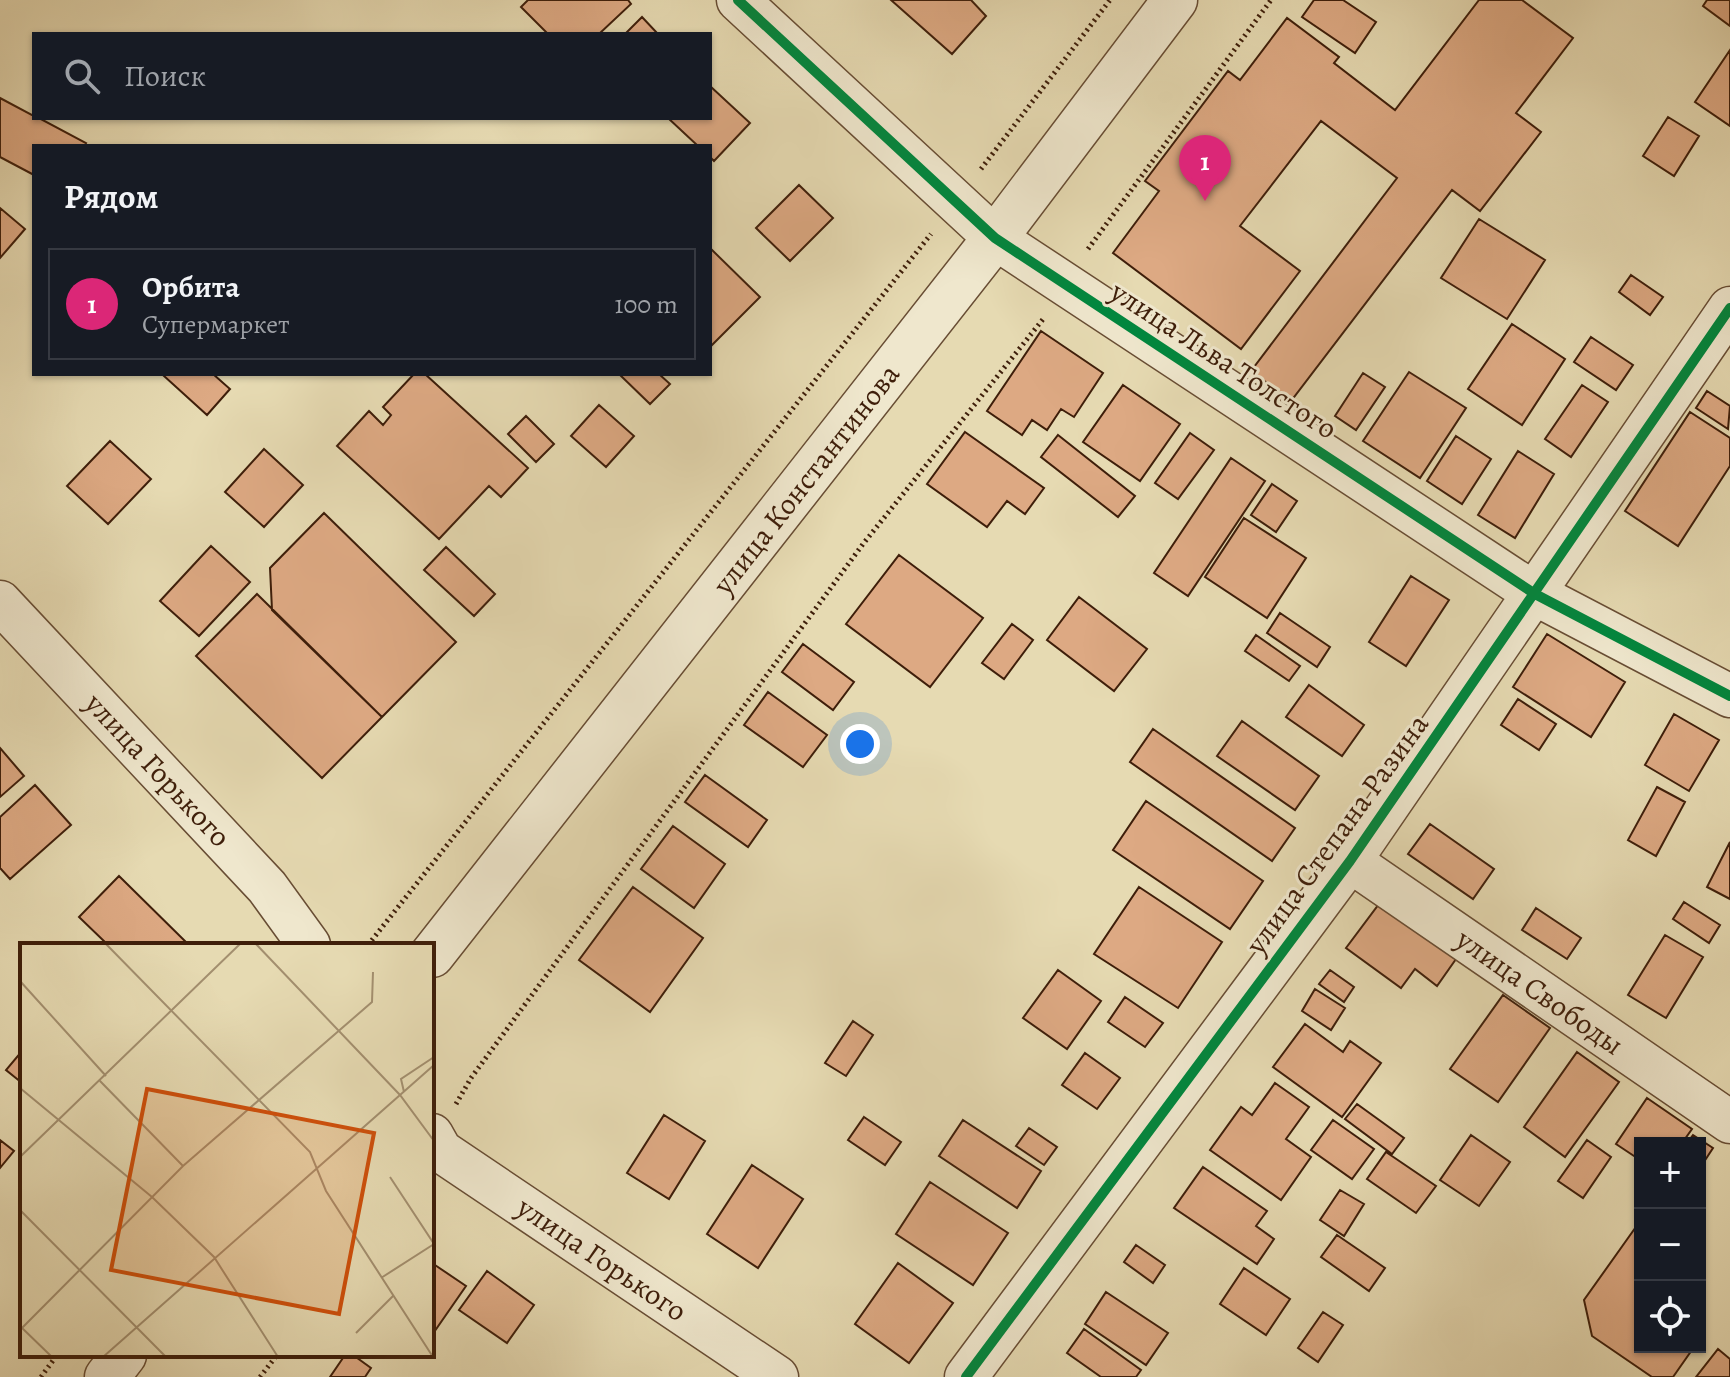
<!DOCTYPE html>
<html lang="ru">
<meta charset="utf-8">
<style>
body{margin:0;font-family:Alegreya,serif;background:#20242c;color:#f1f3f6}
.controls{position:absolute;right:24px;bottom:24px;display:grid;overflow:hidden;border-radius:0px;box-shadow:0 2px 6px #0004}
.controls button{width:72px;height:72px;display:grid;place-items:center;padding:0;border:0;border-bottom:2px solid #363941;background:#171b24;color:#f1f3f6;font:40px sans-serif}
.you{position:absolute;left:860px;top:744px;width:28px;height:28px;margin:-20px;border:6px solid #fff;border-radius:50%;background:#1a73e8;box-shadow:0 0 0 12px #1a73e833}
.badge{display:grid;place-items:center;width:52px;height:52px;border-radius:50%;background:#db2777;color:#fff;font-size:26px;font-weight:700}
.pin{position:absolute;translate:-50% -66px;filter:drop-shadow(0 2px 4px #0008)}
.pin::after{content:'';position:absolute;top:42px;width:28px;height:24px;background:inherit;clip-path:polygon(0 0,100% 0,50% 100%)}
.list{margin:0;padding:0;list-style:none}
h2{display:flex;justify-content:space-between;align-items:center;height:104px;margin:0;padding:0 32px;font-size:34px}
h2 small{font-size:26px;font-weight:400;color:#9ea1a6}
.list li{display:grid;grid-template-columns:52px 1fr auto;gap:24px;align-items:center;box-sizing:border-box;height:112px;margin:0 16px 16px;padding:0 16px;border:2px solid #363941;border-radius:0px}
.list b{display:block;font-size:30px;white-space:nowrap}
.list p{margin:0;font-size:26px;white-space:nowrap;color:#9ea1a6}
.list em{font-size:26px;font-style:normal;color:#9ea1a6}
.icon{flex:none;width:44px;height:44px;fill:none;stroke:currentColor;stroke-width:2;stroke-linecap:round;stroke-linejoin:round}
.map{position:relative;flex:none;width:1730px;height:1377px;overflow:hidden}
.search{position:absolute;background:#171b24;box-shadow:0 2px 6px #0004;left:32px;top:32px;width:680px;height:88px;display:flex;align-items:center;gap:20px;box-sizing:border-box;padding:0 28px;border-radius:0px;color:#9ea1a6;font-size:30px}
.panel{position:absolute;background:#171b24;box-shadow:0 2px 6px #0004;left:32px;top:144px;width:680px;height:232px;border-radius:0px}
.map>svg:first-child{display:block}
.building{fill:#dda983;stroke:#3e1e0a;stroke-width:2}
.lines{fill:none;stroke-linecap:round;stroke-linejoin:round}
.minor-casing{stroke:#684d34;stroke-width:45}
.tertiary-casing{stroke:#684d34;stroke-width:47}
.path{stroke:#3e1e0a;stroke-width:5;stroke-dasharray:2 4;stroke-linecap:butt}
.minor{stroke:#efe7cd;stroke-width:42}
.tertiary{stroke:#efe7cd;stroke-width:44}
.cycleway-casing{stroke:#efe7cd;stroke-width:15}
.cycleway{stroke:#00873e;stroke-width:10}
.labels{text-anchor:middle;dominant-baseline:central;stroke-width:6;stroke-linejoin:round;paint-order:stroke}
.street-label{font-size:30px;fill:#3e1e0a;stroke:#efe7cd}
.inset-road{fill:none;stroke:#a38f6f;stroke-width:2}
.view{fill:#ce500c;fill-opacity:0.15;stroke:#ce500c;stroke-width:4}
.inset-edge{fill:none;stroke:#3e1e0a;stroke-width:4}
</style>
<div class="map">
<svg width="1730" height="1377" viewBox="0 0 1730 1377">
<rect width="100%" height="100%" fill="#e6dab2"/>
<filter id="stains"><feTurbulence type="fractalNoise" baseFrequency=".0025" numOctaves="4"/><feColorMatrix values="0 0 0 0 .2 0 0 0 0 .09 0 0 0 0 .02 0 0 0 .5 -.17"/></filter>
<radialGradient id="worn" r=".72"><stop offset=".6" stop-color="#630" stop-opacity="0"/><stop offset="1" stop-color="#630" stop-opacity=".3"/></radialGradient>
<path class="building" d="M528,0H628L631,4L599,34H548L521,7Z
M891,0H971L986,16L952,54Z
M1314,0H1343L1376,22L1355,53L1302,17Z
M1479,0H1522L1573,38L1516,113L1541,132L1480,211L1452,190L1291,401L1251,371L1397,178L1321,121L1240,226L1300,271L1241,349L1113,253L1159,191L1145,181L1228,71L1240,80L1287,18L1339,57L1334,63L1395,110Z
M1707,0H1730V26L1703,6Z
M642,17L658,34H625Z
M1730,50V126L1695,102Z
M710,86L750,123L714,161L710,157V146H698L668,118H710Z
M0,98L34,116V118H39L86,143L84,146H34V175L0,157Z
M1668,117L1699,136L1674,176L1643,156Z
M799,185L833,218L790,261L756,228Z
M0,208L25,229L0,258Z
M1479,219L1545,260L1507,319L1441,278Z
M710,248L760,297L710,347Z
M1631,275L1663,297L1650,315L1619,292Z
M1512,324L1565,359L1522,425L1468,389Z
M1041,331L1103,373L1074,417L1061,409L1047,430L1032,420L1022,435L987,411Z
M1591,337L1633,365L1616,390L1574,362Z
M1409,372L1466,408L1420,478L1363,441Z
M1363,373L1385,387L1356,430L1335,416Z
M166,374H213L230,389L207,415L164,376Z
M414,374H425L528,468L501,497L489,486L439,539L337,446L369,411L383,425L391,415L383,407Z
M619,374H659L670,384L650,404Z
M1123,385L1180,424L1140,481L1083,442Z
M1582,385L1608,402L1571,457L1545,439Z
M1707,391L1730,406L1728,429L1696,408Z
M599,405L634,436L606,467L571,436Z
M1690,412L1730,438V466L1678,546L1625,511Z
M526,416L554,444L536,462L508,434Z
M965,432L1044,488L1025,514L1007,501L987,527L927,484Z
M1190,433L1214,450L1178,499L1155,483Z
M1058,435L1135,496L1118,517L1041,457Z
M1456,436L1491,459L1462,504L1427,481Z
M110,441L151,479L108,524L67,486Z
M264,449L303,485L264,527L225,492Z
M1518,451L1554,474L1515,538L1478,515Z
M1231,458L1265,481L1188,596L1154,573Z
M1272,484L1297,501L1276,532L1251,515Z
M324,513L456,642L382,717L272,610L270,568Z
M1244,518L1306,558L1267,618L1205,577Z
M211,546L250,582L199,636L160,601Z
M446,547L495,594L474,616L424,570Z
M899,555L983,618L930,687L846,624Z
M1411,576L1449,600L1406,666L1369,642Z
M257,594L382,717L322,778L196,656Z
M1079,597L1147,649L1114,691L1047,640Z
M1280,613L1330,647L1317,667L1267,633Z
M1012,624L1033,640L1004,679L982,663Z
M1547,634L1625,682L1591,737L1513,687Z
M1256,635L1300,666L1289,681L1245,651Z
M803,644L854,682L833,710L782,672Z
M1309,685L1364,725L1342,756L1286,717Z
M768,692L827,735L803,767L744,725Z
M1518,699L1556,724L1539,750L1501,725Z
M1674,714L1719,740L1689,791L1645,765Z
M1242,721L1319,776L1295,810L1217,756Z
M1153,729L1295,828L1272,861L1130,762Z
M0,748L24,776L0,797Z
M705,775L767,820L748,847L685,802Z
M35,785L71,825L10,879L0,868V817Z
M1657,787L1685,802L1656,856L1628,840Z
M1146,801L1263,881L1230,929L1113,850Z
M1430,824L1494,869L1473,899L1408,854Z
M673,826L725,864L694,908L641,869Z
M1730,842V899L1707,887Z
M119,876L189,945H108L79,917Z
M633,887L703,938L650,1012L579,960Z
M1139,887L1222,942L1178,1008L1094,954Z
M1684,902L1720,925L1709,943L1673,919Z
M1379,904L1456,959L1437,986L1415,969L1401,988L1346,948Z
M1536,908L1581,938L1567,959L1522,930Z
M1665,935L1703,957L1666,1018L1628,995Z
M1058,970L1101,1001L1067,1049L1023,1018Z
M1330,970L1354,987L1344,1002L1319,984Z
M1315,989L1345,1008L1331,1030L1302,1011Z
M1503,995L1550,1028L1498,1102L1450,1069Z
M1125,997L1163,1023L1145,1047L1108,1022Z
M853,1021L873,1035L846,1076L825,1063Z
M1305,1024L1343,1052L1350,1041L1381,1063L1342,1117L1273,1067Z
M22,1051V1083L6,1070Z
M1577,1052L1619,1082L1565,1157L1524,1127Z
M1085,1053L1120,1078L1097,1109L1062,1085Z
M1275,1083L1309,1107L1286,1139L1311,1157L1281,1200L1210,1150L1241,1107L1252,1115Z
M1647,1098L1692,1129L1682,1143H1640V1160L1616,1144Z
M1357,1104L1404,1138L1392,1154L1345,1119Z
M664,1115L705,1141L669,1199L627,1173Z
M864,1117L901,1142L885,1165L848,1140Z
M963,1120L1041,1171L1017,1208L939,1156Z
M1333,1120L1374,1149L1352,1179L1311,1150Z
M1029,1128L1057,1147L1044,1165L1016,1146Z
M1471,1135L1510,1162L1479,1206L1440,1180Z
M1693,1135L1713,1148L1700,1168V1143H1687Z
M0,1140L14,1151L0,1168Z
M1587,1140L1611,1157L1583,1198L1558,1181Z
M1386,1152L1436,1186L1416,1213L1367,1179Z
M752,1165L803,1199L758,1268L707,1234Z
M1203,1167L1267,1211L1256,1226L1274,1239L1257,1264L1174,1208Z
M930,1182L1008,1233L973,1285L896,1234Z
M1340,1190L1364,1204L1344,1236L1320,1220Z
M1638,1224L1640,1347H1694L1673,1377H1652L1592,1336L1584,1300Z
M1337,1235L1385,1268L1369,1291L1321,1257Z
M1136,1245L1165,1265L1153,1283L1124,1262Z
M432,1263L466,1286L432,1335Z
M898,1263L953,1303L909,1363L855,1324Z
M1244,1268L1290,1299L1266,1335L1220,1304Z
M487,1271L534,1305L507,1343L459,1310Z
M1106,1292L1168,1333L1146,1365L1085,1324Z
M1323,1312L1343,1325L1318,1362L1298,1348Z
M1084,1329L1141,1370L1136,1377H1101L1067,1353Z
M1718,1349L1730,1359V1377H1696Z
M345,1355H353L371,1368L365,1377H330Z"/>
<g class="lines">
<defs>
<path id="minor" d="M738,0L995,238L1535,594L1730,696
M0,602L267,887L309,945
M1350,861L1730,1122
M432,1135L441,1151L777,1377
M966,1377L1350,861L1730,308"/>
<path id="tertiary" d="M432,955L995,238L1175,0
M107,1377L124,1355"/>
</defs>
<use href="#minor" class="minor-casing"/>
<use href="#tertiary" class="tertiary-casing"/>
<path class="path" d="M981,169L1110,0
M1088,249L1271,0
M368,945L931,234
M456,1104L471,1078L863,544L1044,318
M41,1377L57,1355
M260,1377L277,1355"/>
<use href="#minor" class="minor"/>
<use href="#tertiary" class="tertiary"/>
<defs>
<path id="cycleway" d="M738,0L995,238L1535,594L1730,696
M966,1377L1350,861L1730,308"/>
</defs>
<use href="#cycleway" class="cycleway-casing"/>
<use href="#cycleway" class="cycleway"/>
</g>
<g class="labels">
<g class="street-label">
<text transform="translate(1224 360) rotate(33)">улица Льва Толстого</text>
<text transform="translate(806 479) rotate(-52)">улица Константинова</text>
<text transform="translate(158 770) rotate(47)">улица Горького</text>
<text transform="translate(1337 834) rotate(-54)">улица Степана Разина</text>
<text transform="translate(1540 992) rotate(35)">улица Свободы</text>
<text transform="translate(602 1259) rotate(34)">улица Горького</text>
</g>
</g>
<g transform="translate(20 943)">
<rect width="414" height="414" fill="#e6dab2"/>
<path class="inset-road" d="M85,0L290,209L306,248L413,414M235,0L380,152L414,198M0,38L86,133M80,138L163,223M0,145L132,254L194,314L258,414M384,149L381,136L414,114M0,214L221,0M0,267L146,414M361,335L414,301L370,234M0,383L32,414M0,387L163,223L352,59L353,29M336,390L373,353M83,414L414,122"/>
<path class="view" d="M127,146L354,190L319,371L91,327Z"/>
<rect width="414" height="414" class="inset-edge"/>
</g>
<rect width="100%" height="100%" filter="url(#stains)"/>
<rect width="100%" height="100%" fill="url(#worn)"/>
</svg>
<div class="controls">
<button>+</button>
<button>−</button>
<button><svg class="icon" aria-label="locate" viewBox="0 0 24 24"><circle cx="12" cy="12" r="6"/><path d="M12 2v4M12 18v4M2 12h4M18 12h4"/></svg></button>
</div>
<div class="you"></div>
<div class="pin badge" style="left:1205px;top:201px">1</div>
<div class="search"><svg class="icon" aria-label="search" viewBox="0 0 24 24"><circle cx="10" cy="10" r="6"/><path d="M15 15l6 6"/></svg>Поиск</div>
<section class="panel">
<h2>Рядом<small></small></h2>
<ul class="list">
<li><span class="badge">1</span><div><b>Орбита</b><p>Супермаркет</p></div><em>100 m</em></li>
</ul>
</section>
</div>
